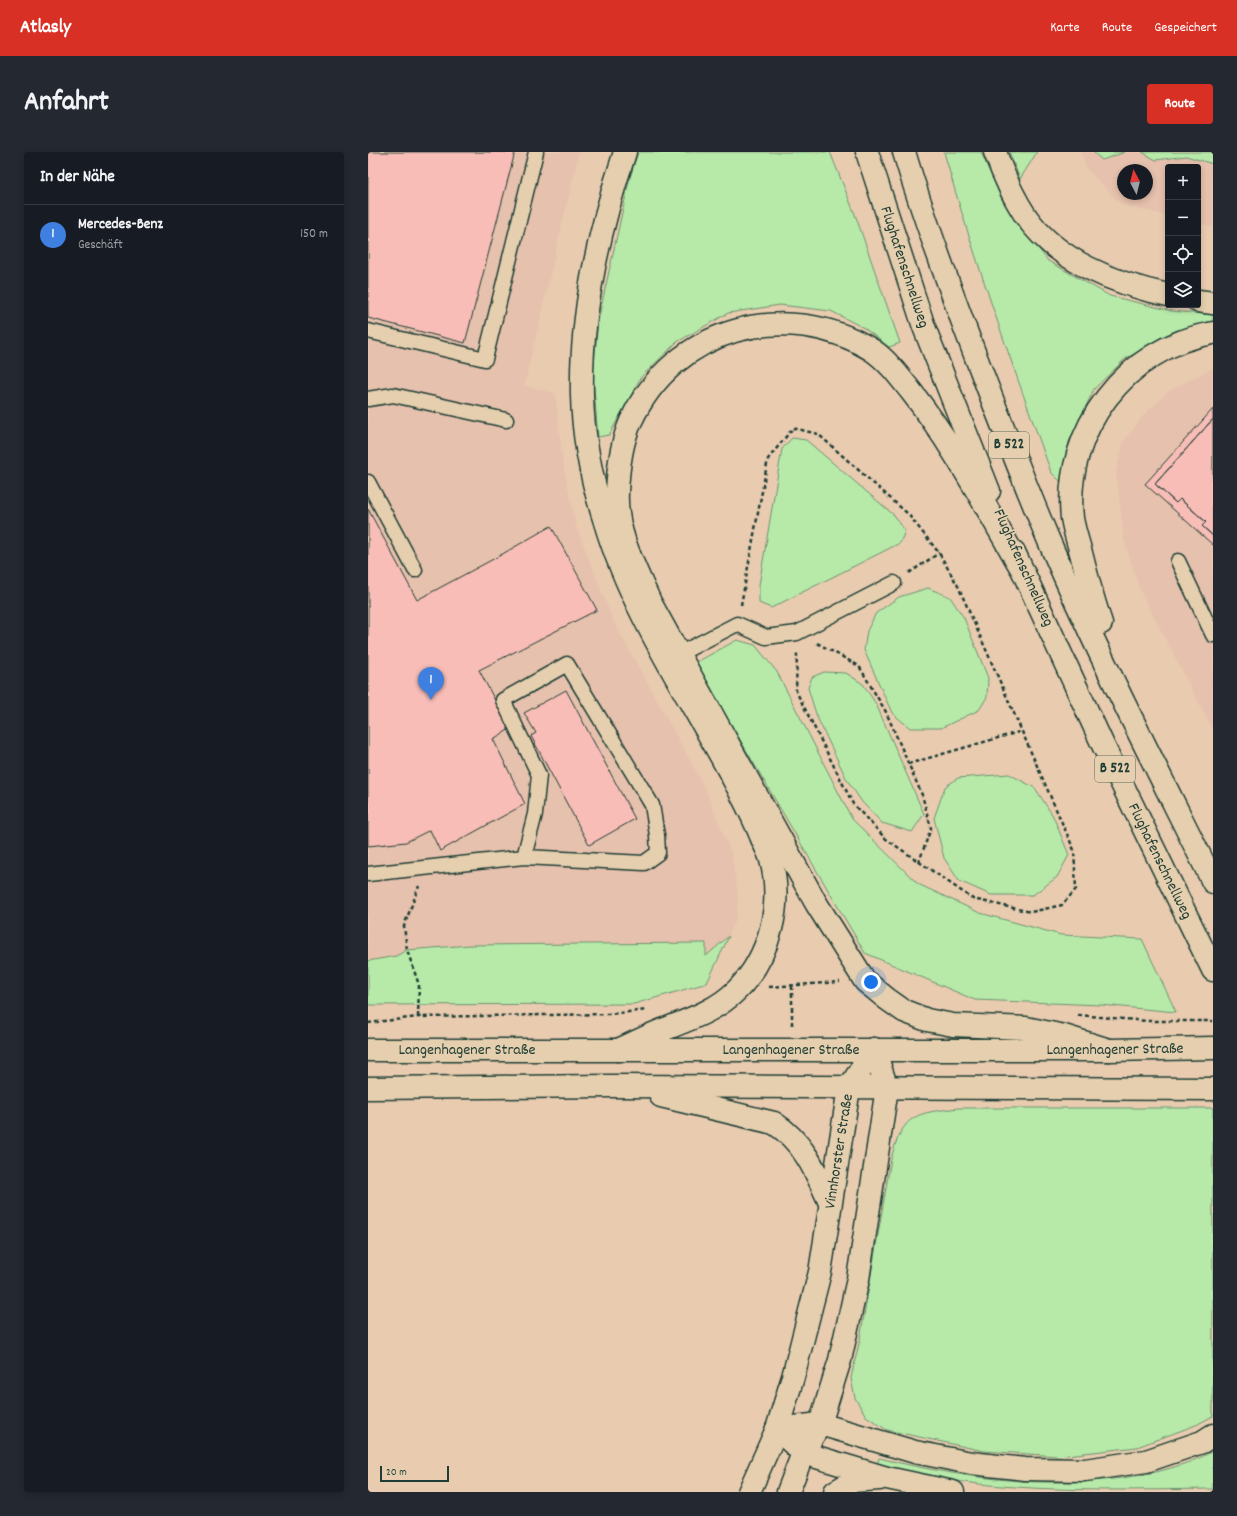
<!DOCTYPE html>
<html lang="de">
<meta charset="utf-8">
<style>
body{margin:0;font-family:Dekko,sans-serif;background:#242831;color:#f1f3f6}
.controls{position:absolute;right:12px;top:12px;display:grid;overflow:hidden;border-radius:4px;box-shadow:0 2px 6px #0003}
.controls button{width:36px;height:36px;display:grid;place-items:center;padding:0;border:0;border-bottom:1px solid #363941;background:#171b24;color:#f1f3f6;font:20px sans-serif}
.compass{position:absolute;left:749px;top:12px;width:36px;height:36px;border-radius:50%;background:#171b24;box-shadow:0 2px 6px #0003;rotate:353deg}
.scale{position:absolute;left:12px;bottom:10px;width:69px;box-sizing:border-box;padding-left:4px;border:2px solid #1f3d34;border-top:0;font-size:11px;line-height:14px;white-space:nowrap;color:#1f3d34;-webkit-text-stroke:3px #e5cfae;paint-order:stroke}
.you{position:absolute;left:503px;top:830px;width:14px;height:14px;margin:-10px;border:3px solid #fff;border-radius:50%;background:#1a73e8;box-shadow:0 0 0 6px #1a73e833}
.badge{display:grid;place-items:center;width:26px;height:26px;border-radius:50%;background:#d93025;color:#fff;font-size:13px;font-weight:700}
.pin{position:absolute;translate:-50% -33px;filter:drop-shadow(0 1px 2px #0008)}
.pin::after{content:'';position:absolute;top:21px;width:14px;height:12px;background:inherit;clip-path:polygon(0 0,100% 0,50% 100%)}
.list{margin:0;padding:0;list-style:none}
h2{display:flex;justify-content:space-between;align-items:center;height:52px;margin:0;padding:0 16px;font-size:17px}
h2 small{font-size:13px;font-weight:400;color:#9ea1a6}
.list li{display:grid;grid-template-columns:26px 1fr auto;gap:12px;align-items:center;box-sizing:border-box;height:60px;padding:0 16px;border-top:1px solid #363941}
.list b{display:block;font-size:15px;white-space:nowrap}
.list p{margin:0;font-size:13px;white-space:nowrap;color:#9ea1a6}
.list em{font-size:13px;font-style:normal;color:#9ea1a6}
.icon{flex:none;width:22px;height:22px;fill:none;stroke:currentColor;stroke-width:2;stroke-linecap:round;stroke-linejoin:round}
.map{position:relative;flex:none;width:845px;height:1340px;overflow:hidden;border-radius:4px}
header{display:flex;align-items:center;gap:24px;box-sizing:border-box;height:56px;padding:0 20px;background:#d93025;color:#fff}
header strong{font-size:19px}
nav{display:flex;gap:22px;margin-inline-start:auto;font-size:14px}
.intro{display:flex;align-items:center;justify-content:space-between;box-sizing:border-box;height:96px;padding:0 24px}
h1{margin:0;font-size:28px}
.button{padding:10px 18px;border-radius:4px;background:#d93025;color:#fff;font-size:14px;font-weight:700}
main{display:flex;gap:24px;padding:0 24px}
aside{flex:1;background:#171b24;border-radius:4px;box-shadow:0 2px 6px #0003}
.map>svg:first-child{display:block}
.built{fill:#e6c1ad;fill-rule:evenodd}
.green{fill:#b7e9a9;stroke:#6b936e}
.building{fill:#f9bdb7;stroke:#1f3d34}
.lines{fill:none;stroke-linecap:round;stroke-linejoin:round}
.service-casing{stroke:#1f3d34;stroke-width:17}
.tertiary-casing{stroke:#1f3d34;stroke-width:25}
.secondary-casing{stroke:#1f3d34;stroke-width:25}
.trunk-casing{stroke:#1f3d34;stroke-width:25}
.motorway-casing{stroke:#1f3d34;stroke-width:25}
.path{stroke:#1f3d34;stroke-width:2.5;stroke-dasharray:4 3;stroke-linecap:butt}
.service{stroke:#e5cfae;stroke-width:14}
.tertiary{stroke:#e5cfae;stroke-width:22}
.secondary{stroke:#e5cfae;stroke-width:22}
.trunk{stroke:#e5cfae;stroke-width:22}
.motorway{stroke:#e5cfae;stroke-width:22}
.labels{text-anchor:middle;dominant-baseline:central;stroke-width:3.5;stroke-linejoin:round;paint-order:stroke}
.shield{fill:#e5cfae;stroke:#5a6959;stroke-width:1}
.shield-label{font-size:15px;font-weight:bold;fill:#1f3d34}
.street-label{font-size:16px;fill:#1f3d34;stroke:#e5cfae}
</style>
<header>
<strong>Atlasly</strong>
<nav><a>Karte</a><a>Route</a><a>Gespeichert</a></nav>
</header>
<div class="intro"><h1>Anfahrt</h1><a class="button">Route</a></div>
<main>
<aside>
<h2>In der Nähe<small></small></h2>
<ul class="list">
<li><span class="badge" style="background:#3f7fe0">1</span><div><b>Mercedes-Benz</b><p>Geschäft</p></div><em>150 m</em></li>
</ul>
</aside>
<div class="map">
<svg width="845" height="1340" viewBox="0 0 845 1340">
<rect width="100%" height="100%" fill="#e9cbb0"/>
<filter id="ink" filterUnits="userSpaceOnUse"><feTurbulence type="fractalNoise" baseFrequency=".025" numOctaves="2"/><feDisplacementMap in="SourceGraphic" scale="8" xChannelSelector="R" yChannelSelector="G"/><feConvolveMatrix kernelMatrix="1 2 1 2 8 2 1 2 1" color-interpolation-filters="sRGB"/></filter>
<g filter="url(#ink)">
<path class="built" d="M0,0H211L156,234L187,241L195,312L208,374L245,469L336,634L364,704L370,745L368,767L339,831L0,853Z
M713,0H845V75L830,71V15H800V64L754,53L719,17ZM755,18H779V42H755Z
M845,216V578L771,436L756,387L748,319L756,289L775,264L801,239Z"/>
<path class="green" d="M270,0H462L488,65L532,191L521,195L496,176L463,159L412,153L360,161L309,190L273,225L241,283L230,285L225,224L230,169L262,25Z
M576,0H613L635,50L680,109L742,144L804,159L845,163V170L802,182L757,207L726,237L701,290L693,330L683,320C645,214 606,108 576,0Z
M641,0H669L652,27Z
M725,0H757L734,8Z
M774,0H845V12L818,4L788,8Z
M424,286L438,288L527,364L537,379L532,391L403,456L391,451V433L414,297Z
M560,436L582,445L596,466L620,526L619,545L611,558L573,576H542L524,561L496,498L499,479L508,461L531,445Z
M369,488L387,493L409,520L484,667L550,732L612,761L693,783L774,787L808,860L733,853L607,848L497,801L327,511Z
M456,520L478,521L495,532L508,552L556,662L544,680L514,671L494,650L479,628L449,565L440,536L444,525Z
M641,622L667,636L685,664L701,703L689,725L665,743H623L591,729L576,706L566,666L577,635L590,626Z
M361,784L339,831L266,852L0,853V809L28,804L39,798L102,793L338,791V804Z
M591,956H845V1264L828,1273L769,1295L690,1304L616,1299L519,1278L498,1264L487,1246L483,1226L492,1187L523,1007C535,961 548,961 591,956Z
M845,1299V1337C768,1338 688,1340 611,1332C576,1328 543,1320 509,1312L511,1306C601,1328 696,1340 788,1320C808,1315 827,1309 845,1299Z"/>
<path class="building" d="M0,0H147L97,191L0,166Z
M845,257V267L787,332L808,351L812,347L838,370L834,374L845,384V393L777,332Z
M845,267V384L834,374L838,370L812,347L808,351L787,332Z
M0,357L49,448L131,404L183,374L229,458L111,518L142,577L125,587L157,652L72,699L62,678L38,690L0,694Z
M198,538L267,667L221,693L163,584L168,581L156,561Z"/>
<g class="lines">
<defs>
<path id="service" d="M0,179L117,207L168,0
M0,247L25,243L138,268
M0,330L47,418
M810,409L845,483
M311,502L369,472L398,485L429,481L526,431
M0,722L156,705L276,711L290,701L289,683L284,653L199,512L135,548L171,623L167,662L156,705"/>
<path id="tertiary" d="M381,1340L409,1277
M420,1340L435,1301L452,1272"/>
<g id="secondary">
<path id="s1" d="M0,898H741L845,896"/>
<path d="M0,936L244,934L845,937"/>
<path d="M293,944L406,971C436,990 448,1020 462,1051"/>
<path d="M452,1272L472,1208L490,1127L519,936L506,897"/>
<path id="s2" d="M409,1277L425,1225L452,1120L481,936L506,897"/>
</g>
<g id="trunk">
<path id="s3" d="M499,0L556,175L621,339"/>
<path d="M536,0C556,67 581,134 606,200C631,265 656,331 684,396C733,509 790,619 845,730"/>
<path id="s4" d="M646,400L734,591L845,818"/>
<path d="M652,414C617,354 585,292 542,238C531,224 519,208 504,198C418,145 306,176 263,269C253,291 250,317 249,341C247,379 267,416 282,450L448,751L497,829L519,847L536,859L559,868L585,873L658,876L696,884L741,898"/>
<path d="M733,471C725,448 719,425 713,401C710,390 706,378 704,366C695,279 758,195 845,181"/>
<path d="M409,1277L452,1272L547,1300L603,1311L657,1317L717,1318L778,1309L834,1290L845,1283"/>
<path d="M409,1277L435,1301L519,1326L585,1340"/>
<path d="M467,1340L485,1329L511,1327"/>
</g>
<path id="motorway" d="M627,0C635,22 644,43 657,63C688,109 748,132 800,143
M830,149L845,151
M250,898C266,891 281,883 297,877C323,867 349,858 369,838C402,805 415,752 403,708C401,700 396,692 393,684C382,657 368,632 354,606C312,530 262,454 237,370C224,330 215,286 214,243C212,161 231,78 257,0"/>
</defs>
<use href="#service" class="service-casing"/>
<use href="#tertiary" class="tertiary-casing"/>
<use href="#secondary" class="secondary-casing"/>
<use href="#trunk" class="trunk-casing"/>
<use href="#motorway" class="motorway-casing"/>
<path class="path" d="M541,421L571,401
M373,453L400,307L425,276L450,282L540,362L571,401L590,434L706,698L708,737L694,753L663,760L605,747L518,687L485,652L428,539L429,500
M449,491L491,514L518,560L554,643L563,676L551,710
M540,612L654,579
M424,834V875
M401,835L472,830
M710,863L779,869H845
M50,865L51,833L39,798L36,774L51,734
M0,871L50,865L243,862L279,858"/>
<use href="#service" class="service"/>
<use href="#tertiary" class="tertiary"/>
<use href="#secondary" class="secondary"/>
<use href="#trunk" class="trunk"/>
<use href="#motorway" class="motorway"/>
</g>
</g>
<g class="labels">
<g class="shield">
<rect x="621" y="280" width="40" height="26" rx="3"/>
<rect x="727" y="604" width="40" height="26" rx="3"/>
</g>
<g class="shield-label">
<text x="641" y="293">B 522</text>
<text x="747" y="617">B 522</text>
</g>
<g class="street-label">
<text stroke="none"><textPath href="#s3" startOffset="121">Flughafenschnellweg</textPath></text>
<text transform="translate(655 416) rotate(66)">Flughafenschnellweg</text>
<text stroke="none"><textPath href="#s4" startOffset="342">Flughafenschnellweg</textPath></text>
<text stroke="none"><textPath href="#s1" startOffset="423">Langenhagener Straße</textPath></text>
<text stroke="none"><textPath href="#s1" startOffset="747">Langenhagener Straße</textPath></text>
<text stroke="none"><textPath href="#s1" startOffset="99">Langenhagener Straße</textPath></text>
<text stroke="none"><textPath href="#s2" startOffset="285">Vinnhorster Straße</textPath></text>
</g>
</g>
</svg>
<div class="controls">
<button>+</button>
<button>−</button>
<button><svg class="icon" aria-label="locate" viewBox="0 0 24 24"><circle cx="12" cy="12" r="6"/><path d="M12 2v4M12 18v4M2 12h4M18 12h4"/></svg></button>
<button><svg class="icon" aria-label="layers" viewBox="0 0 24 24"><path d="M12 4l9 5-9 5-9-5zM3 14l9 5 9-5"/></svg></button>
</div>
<svg class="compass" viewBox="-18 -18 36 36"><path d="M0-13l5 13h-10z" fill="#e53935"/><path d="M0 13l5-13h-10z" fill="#9ea1a6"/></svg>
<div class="scale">20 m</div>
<div class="you"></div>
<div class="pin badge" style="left:63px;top:548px;background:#3f7fe0">1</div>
</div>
</main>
